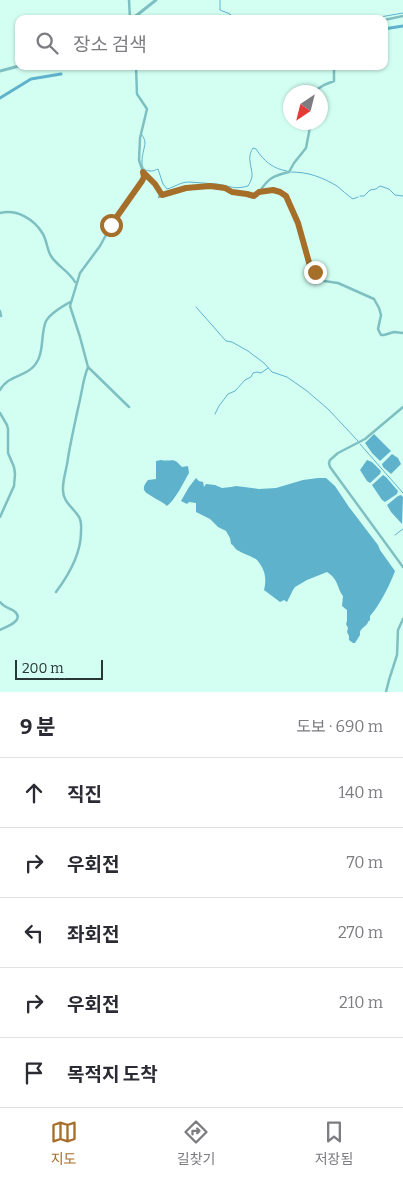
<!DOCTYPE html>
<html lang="ko">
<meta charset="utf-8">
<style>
body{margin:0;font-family:Bitter,"Noto Sans KR",serif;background:#f7f7f7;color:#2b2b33}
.compass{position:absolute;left:283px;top:85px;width:45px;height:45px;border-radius:50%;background:#fff;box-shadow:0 1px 4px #0004;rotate:215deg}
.scale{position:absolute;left:15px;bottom:12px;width:88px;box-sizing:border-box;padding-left:5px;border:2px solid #273834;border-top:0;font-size:14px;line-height:18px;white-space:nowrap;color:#273834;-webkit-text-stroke:4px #d3fff3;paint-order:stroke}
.stop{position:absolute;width:15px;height:15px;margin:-11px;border:4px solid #a56e29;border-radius:50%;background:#fff}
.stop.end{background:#a56e29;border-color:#fff;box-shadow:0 1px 5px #0008}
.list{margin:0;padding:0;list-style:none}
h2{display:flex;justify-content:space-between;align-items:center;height:65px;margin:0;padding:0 20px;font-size:21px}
h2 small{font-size:16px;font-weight:400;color:#7c7c81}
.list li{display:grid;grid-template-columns:32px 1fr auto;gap:15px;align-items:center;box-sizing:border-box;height:70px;padding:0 20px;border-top:1px solid #e1e1e2}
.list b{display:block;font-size:19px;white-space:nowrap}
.list em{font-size:16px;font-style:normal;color:#7c7c81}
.icon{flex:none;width:28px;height:28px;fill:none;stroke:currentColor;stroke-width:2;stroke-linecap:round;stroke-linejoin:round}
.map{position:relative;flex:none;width:403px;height:692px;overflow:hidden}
.search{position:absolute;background:#fff;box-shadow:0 1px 4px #0004;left:15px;right:15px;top:15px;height:55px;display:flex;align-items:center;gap:12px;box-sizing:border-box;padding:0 18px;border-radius:10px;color:#7c7c81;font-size:19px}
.sheet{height:415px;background:#fff}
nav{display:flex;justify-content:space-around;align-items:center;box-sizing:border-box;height:70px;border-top:1px solid #e1e1e2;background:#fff;font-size:14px;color:#7c7c81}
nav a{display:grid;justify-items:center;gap:2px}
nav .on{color:#a56e29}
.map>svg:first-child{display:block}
.water{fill:#5fb2cc}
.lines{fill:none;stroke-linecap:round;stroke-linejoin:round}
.stream{stroke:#5fb2cc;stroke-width:1}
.canal{stroke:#5fb2cc;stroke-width:3}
.minor{stroke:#7ebfc1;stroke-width:2.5}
.tertiary{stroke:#7ebfc1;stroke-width:3}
.route{stroke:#a56e29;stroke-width:6}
</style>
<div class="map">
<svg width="403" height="692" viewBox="0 0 403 692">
<rect width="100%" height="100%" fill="#d3fff3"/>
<path class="water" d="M374,434L391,451L380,461L372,453L365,443Z
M392,454L398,458L401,464L391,474L383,467L382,464Z
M161,460C167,462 173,458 177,462C179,464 181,466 182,467L188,466L189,473C183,483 176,499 167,506C164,503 160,501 156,499C148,493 138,492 148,480L156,479V461Z
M367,460L372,462L381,471L380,474L370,483L367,481L360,470Z
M383,475L386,477L398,491L397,494L385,502L382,500L372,485Z
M196,478L199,481L203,482L204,487L206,484L215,485L222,488L231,487L236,486L259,489L276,488L303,480L318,478H326L335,486L349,507L378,545L380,550L395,571C390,585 379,606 370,616V620C368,621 368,623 367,624C364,628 359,629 360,635L355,643H353L349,640V636L347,632L348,628L346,624L347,621V610L342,606L343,596C336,586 339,580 327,572L307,580L295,587L293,590L287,602L284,600L280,602L264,590C267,579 265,569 257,560C254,557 243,554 239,551C234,549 235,546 231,544L230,538L226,531L218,527L210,519L196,512V503L189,502L187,504L181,501L189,487Z
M401,495L403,497L402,524L391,512L387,505L398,496Z"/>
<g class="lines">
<path class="stream" d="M220,0V10L230,14L234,19
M337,19H339
M369,19L403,13
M142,135C143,137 145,139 145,143C145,149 135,172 151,171C153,171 156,170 158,169L163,184L167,189C175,187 180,182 189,182C198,183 208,183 217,184C231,186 233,190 248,186C255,175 251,172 250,161C249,156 251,151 253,148L256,149C264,161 273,169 287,171
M291,172C308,172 322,177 337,186C342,190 347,195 353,199L358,197
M360,196H364L370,190L376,189L380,186L389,189L395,195L403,196
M196,307L226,341L232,342L248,351L264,363L272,372L287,377L307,391L328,409L358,441
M215,414L219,406L228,394L235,391L245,380L251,377L253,373L257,372L261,373L268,368
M360,444L403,493
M395,535L403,529"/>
<path class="canal" d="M384,29L403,26
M0,98L31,79L61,74"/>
<path class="minor" d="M129,0L130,19
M384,20L403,16
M136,66L137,94L147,109L140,138L139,160L143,172L155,184L162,195
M313,92L324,85L334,81V66
M260,191C269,177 274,176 289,172L294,163L306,148L311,122
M159,197L162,195L186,188L210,186L225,189L233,193L247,194L254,196L259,192L273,190L280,192L286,196L298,223L303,241L312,269L319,278L324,281L338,283L374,299L379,308L381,315L378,329L381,335H384L394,332L403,333
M0,213C17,209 34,219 43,234C47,241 47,250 51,256C57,266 69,271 75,282
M0,311L1,316
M0,390C8,375 25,377 34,366C45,354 40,335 46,321C51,312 62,307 70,302
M129,407L88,367L80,337L70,306L80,273L100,246L113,222L142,181L144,177L143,172
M403,407L365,439L338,453L330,460L329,463L330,467L403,567
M0,413L7,425L8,429V453L14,467L15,474L14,486L0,517
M56,592C68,576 81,553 81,532C81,527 82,522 79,517C73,507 62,502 63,488C63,478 67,468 68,458C71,440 75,422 79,404C82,392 83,379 88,367
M0,602C4,607 9,608 14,611C26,620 6,627 0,630
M386,692L389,680L397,655L398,630L403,619"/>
<path class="tertiary" d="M132,19L156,0
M0,71L19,66"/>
</g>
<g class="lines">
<path class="route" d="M111,225L142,181L144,177L143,172L155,184L162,195L186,188L210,186L225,188L232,192L247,194L254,196L259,192L273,190L280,192L286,196L298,223L310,266L315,272"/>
</g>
</svg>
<svg class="compass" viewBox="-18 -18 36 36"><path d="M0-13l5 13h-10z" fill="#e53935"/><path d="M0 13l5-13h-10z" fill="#7c7c81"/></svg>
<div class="scale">200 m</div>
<div class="stop" style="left:111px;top:225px"></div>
<div class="stop end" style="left:315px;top:272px"></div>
<div class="search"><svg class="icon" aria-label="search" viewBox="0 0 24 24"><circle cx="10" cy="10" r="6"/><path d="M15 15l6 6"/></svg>장소 검색</div>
</div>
<section class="sheet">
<h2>9 분<small>도보 · 690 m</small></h2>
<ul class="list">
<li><svg class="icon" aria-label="ahead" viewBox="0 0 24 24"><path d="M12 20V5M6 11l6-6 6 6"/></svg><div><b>직진</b></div><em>140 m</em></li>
<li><svg class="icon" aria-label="right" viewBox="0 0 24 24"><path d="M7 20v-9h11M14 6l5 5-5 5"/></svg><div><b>우회전</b></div><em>70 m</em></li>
<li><svg class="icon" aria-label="left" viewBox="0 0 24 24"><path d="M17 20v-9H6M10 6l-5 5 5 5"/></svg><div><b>좌회전</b></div><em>270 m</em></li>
<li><svg class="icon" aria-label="right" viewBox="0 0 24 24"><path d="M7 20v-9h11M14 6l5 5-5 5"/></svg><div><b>우회전</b></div><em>210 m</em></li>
<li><svg class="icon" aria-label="arrive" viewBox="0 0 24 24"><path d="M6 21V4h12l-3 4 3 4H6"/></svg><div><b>목적지 도착</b></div></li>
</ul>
</section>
<nav>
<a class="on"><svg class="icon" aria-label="map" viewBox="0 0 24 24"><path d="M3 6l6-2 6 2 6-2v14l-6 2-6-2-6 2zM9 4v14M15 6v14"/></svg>지도</a>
<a><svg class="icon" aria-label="directions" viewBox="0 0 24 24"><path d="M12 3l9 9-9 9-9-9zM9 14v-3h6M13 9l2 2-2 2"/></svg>길찾기</a>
<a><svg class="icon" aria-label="saved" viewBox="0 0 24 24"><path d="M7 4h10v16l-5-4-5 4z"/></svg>저장됨</a>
</nav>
